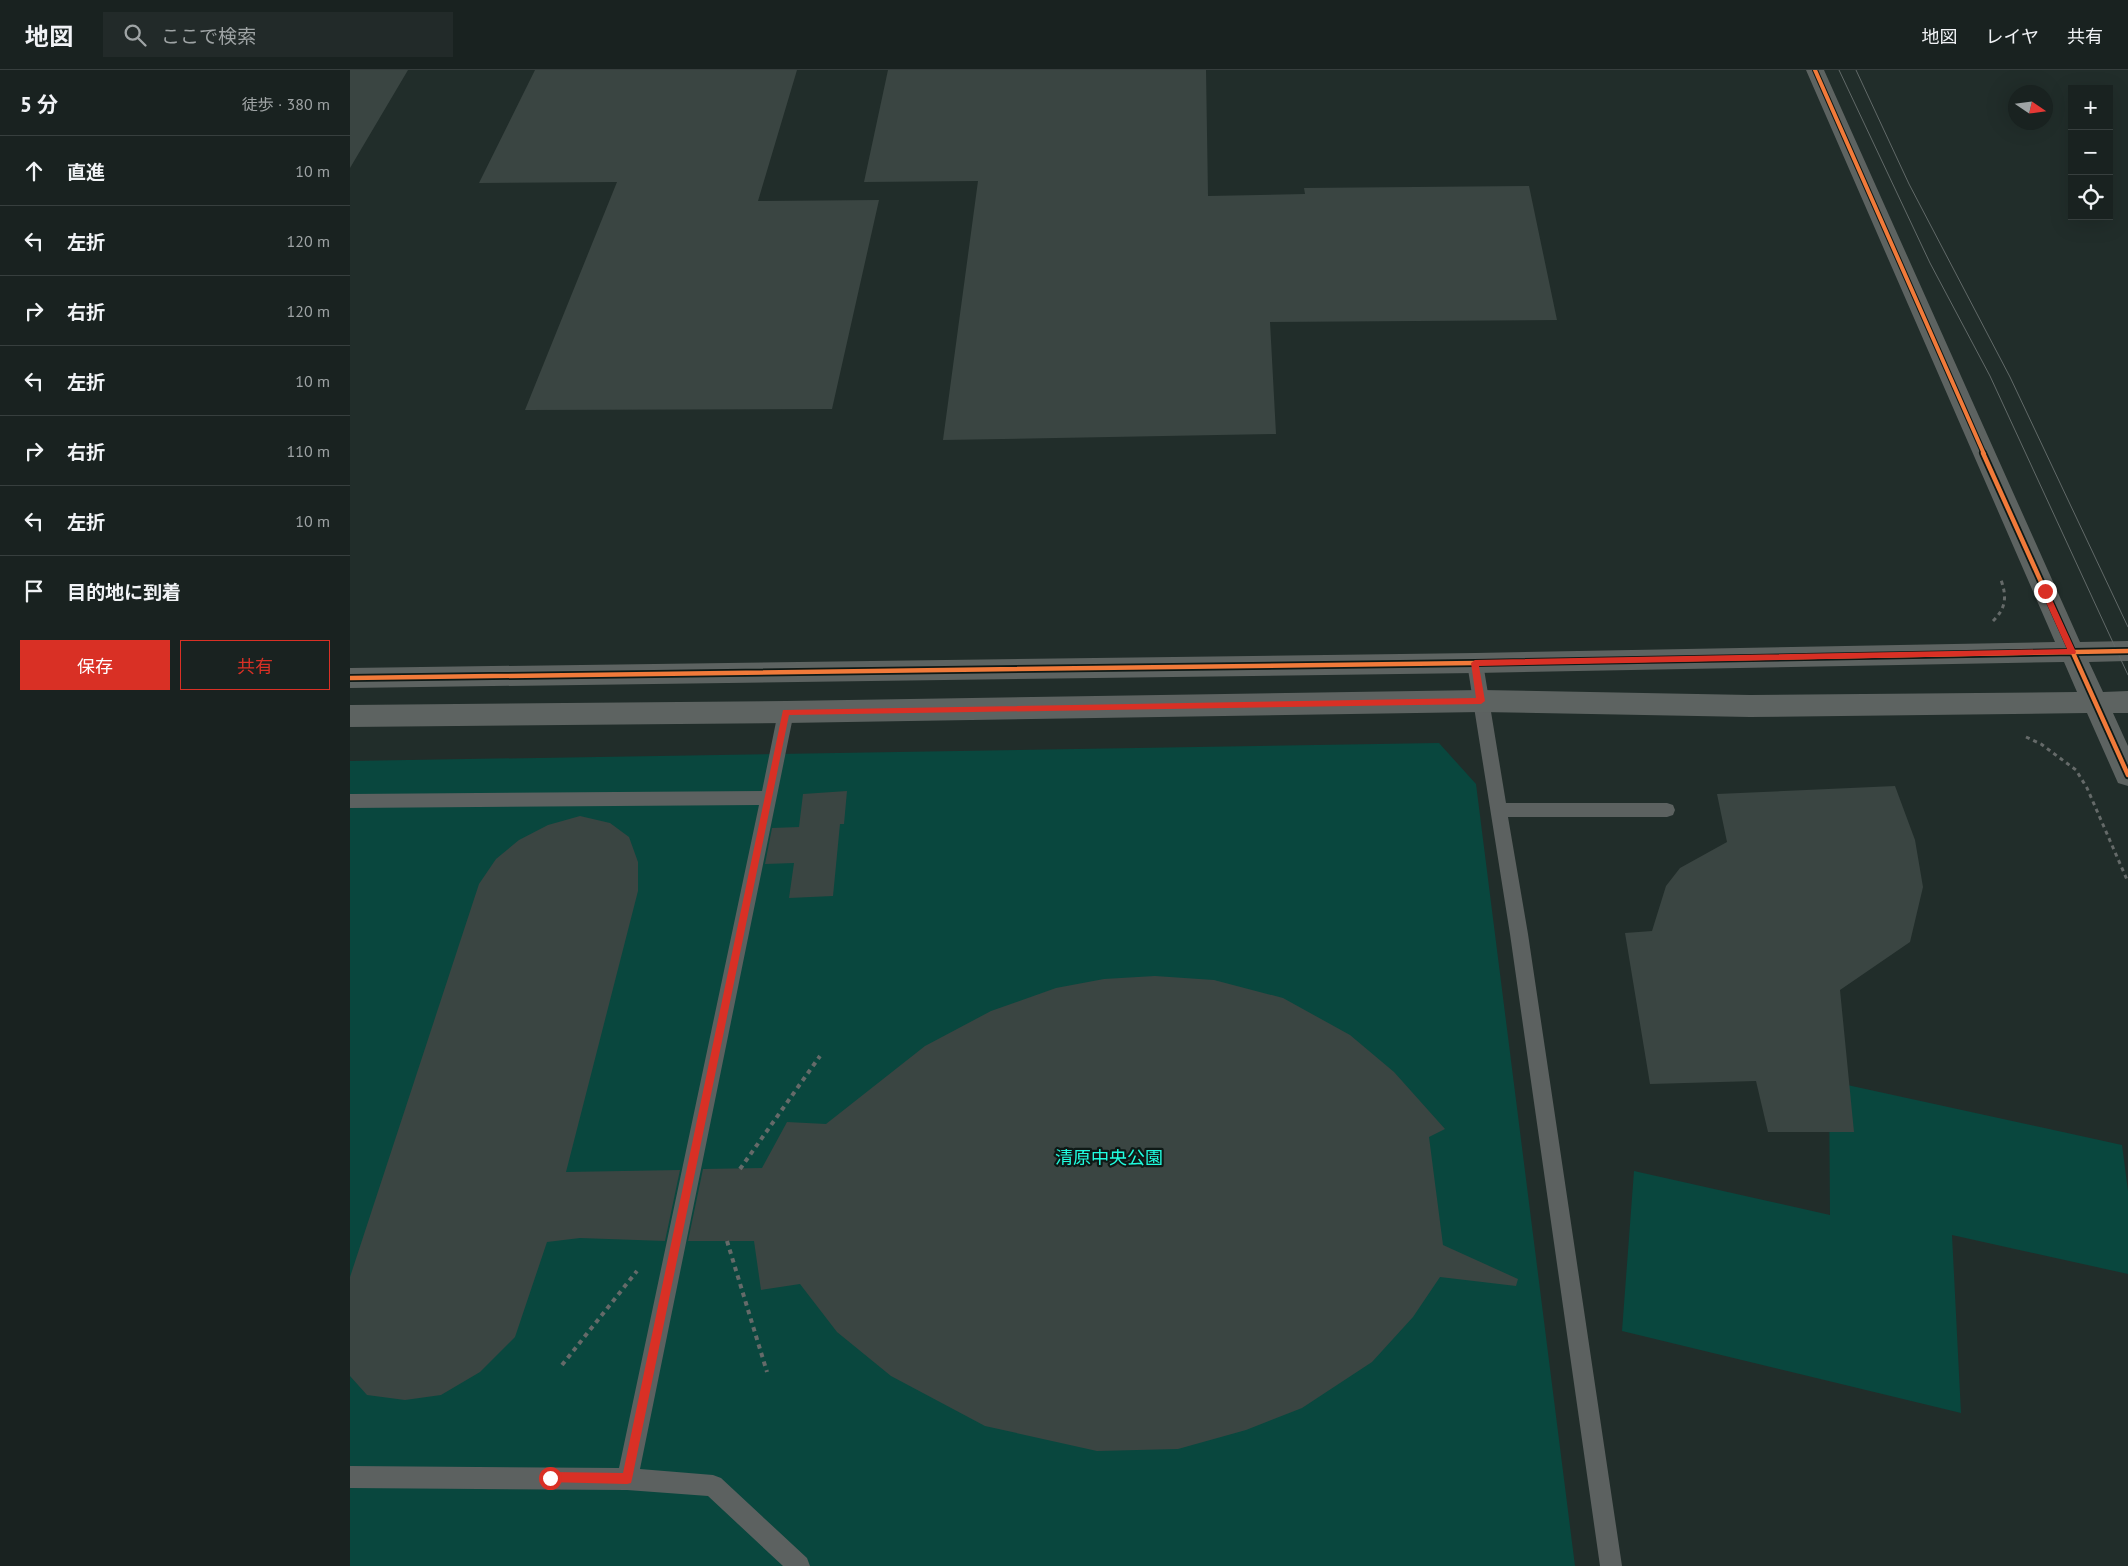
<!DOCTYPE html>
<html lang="ja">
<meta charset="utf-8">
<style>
body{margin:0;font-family:"PT Sans","Noto Sans JP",sans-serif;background:#222a29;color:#f1f3f6}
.controls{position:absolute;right:15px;top:15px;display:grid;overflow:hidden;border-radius:0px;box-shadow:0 5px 20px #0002}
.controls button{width:45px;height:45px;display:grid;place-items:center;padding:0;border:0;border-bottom:1px solid #373f3e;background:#192220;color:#f1f3f6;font:25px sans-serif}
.compass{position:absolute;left:1658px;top:15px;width:45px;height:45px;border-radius:50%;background:#192220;box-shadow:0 5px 20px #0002;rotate:103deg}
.stop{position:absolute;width:15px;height:15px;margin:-11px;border:4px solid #d93025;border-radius:50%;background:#fff}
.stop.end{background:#d93025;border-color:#fff;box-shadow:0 1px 5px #0008}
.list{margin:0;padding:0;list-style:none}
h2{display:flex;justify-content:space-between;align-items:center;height:65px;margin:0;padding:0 20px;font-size:21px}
h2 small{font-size:16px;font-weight:400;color:#9fa4a5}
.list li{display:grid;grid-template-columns:32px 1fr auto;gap:15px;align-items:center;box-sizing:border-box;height:70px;padding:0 20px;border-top:1px solid #373f3e}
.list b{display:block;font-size:19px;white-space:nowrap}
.list em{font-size:16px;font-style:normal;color:#9fa4a5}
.actions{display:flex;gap:10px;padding:15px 20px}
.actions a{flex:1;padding:11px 0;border:1px solid #d93025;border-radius:0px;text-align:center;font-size:18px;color:#d93025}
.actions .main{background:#d93025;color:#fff}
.icon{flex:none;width:28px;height:28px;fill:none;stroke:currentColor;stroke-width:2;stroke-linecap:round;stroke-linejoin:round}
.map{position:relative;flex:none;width:1778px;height:1496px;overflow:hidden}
header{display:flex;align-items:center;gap:30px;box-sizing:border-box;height:70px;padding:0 25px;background:#192220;border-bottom:1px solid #373f3e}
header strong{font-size:24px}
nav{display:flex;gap:28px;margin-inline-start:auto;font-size:18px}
.search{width:350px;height:45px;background:#222a29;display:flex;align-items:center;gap:12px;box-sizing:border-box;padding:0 18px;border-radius:0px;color:#9fa4a5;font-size:19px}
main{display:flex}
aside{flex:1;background:#192220}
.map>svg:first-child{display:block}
.green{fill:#09473e}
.building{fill:#3a4542}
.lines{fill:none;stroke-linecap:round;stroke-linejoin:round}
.path-far1{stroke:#656a69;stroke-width:3;stroke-dasharray:4 4;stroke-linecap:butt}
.path{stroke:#656a69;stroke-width:4;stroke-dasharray:4.5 4.5;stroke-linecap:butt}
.lane{fill:#5c6160;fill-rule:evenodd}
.secondary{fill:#5d6361;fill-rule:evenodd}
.tram{stroke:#626a69;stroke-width:1}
.cycleway-far1-casing{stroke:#0e1916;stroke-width:6}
.cycleway-casing{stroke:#0e1916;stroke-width:8}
.cycleway-far1{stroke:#f17a3a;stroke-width:4}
.cycleway{stroke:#f17a3a;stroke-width:4.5}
.route{fill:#d93025}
.labels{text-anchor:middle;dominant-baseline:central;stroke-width:4.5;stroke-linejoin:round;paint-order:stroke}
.park-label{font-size:18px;fill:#20fddf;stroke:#0e1916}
</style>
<header>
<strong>地図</strong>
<div class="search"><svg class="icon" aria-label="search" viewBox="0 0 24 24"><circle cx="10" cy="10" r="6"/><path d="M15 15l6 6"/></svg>ここで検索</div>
<nav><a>地図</a><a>レイヤ</a><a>共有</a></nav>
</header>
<main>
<aside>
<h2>5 分<small>徒歩 · 380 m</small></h2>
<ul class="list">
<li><svg class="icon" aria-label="ahead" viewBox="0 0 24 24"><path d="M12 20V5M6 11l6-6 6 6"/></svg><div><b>直進</b></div><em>10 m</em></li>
<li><svg class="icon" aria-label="left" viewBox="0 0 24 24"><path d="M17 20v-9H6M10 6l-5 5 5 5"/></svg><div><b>左折</b></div><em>120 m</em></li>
<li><svg class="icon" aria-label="right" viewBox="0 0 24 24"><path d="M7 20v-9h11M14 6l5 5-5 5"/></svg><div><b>右折</b></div><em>120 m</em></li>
<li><svg class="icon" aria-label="left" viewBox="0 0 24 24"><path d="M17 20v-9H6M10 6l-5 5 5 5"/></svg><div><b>左折</b></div><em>10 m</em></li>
<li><svg class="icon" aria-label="right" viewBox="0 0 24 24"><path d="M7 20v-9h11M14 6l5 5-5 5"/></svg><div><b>右折</b></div><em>110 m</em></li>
<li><svg class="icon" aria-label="left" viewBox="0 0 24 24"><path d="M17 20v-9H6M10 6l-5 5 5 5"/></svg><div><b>左折</b></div><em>10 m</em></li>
<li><svg class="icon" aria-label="arrive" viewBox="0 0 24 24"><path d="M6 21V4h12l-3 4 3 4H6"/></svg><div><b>目的地に到着</b></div></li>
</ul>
<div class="actions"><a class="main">保存</a><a>共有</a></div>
</aside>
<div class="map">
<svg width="1778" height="1496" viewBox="0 0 1778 1496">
<rect width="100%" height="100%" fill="#212d2a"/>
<path class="green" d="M1089,673L1126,714L1225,1496H0V691Z
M1479,1011L1772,1075L1778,1121V1204L1602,1165L1611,1343L1272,1261L1284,1101L1480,1145Z"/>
<path class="building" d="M0,0H58L0,98Z
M185,0H447L408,131L529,130L482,339L175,340L267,112L129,113Z
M538,0H856L858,126L955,124L954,118L1179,116L1207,250L920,252L926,364L593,370L628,111L514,112Z
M1545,716L1565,770L1573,817L1560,872L1490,920L1504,1062H1418L1406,1011L1300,1014L1275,863L1302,861L1316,816L1330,798L1377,772L1367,724Z
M497,721L494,754H490L483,826L439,828L444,793L415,794L422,758L449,757L453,724Z
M230,746L260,753L279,767L288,792V821L216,1102L330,1100L315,1171L230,1168L197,1172L165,1267L130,1302L91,1325L55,1330L17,1325L0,1306V1207L129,814L146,789L169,770L198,755Z
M805,906L864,910L933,928L1000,965L1044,1002L1095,1059L1079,1067L1093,1175L1168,1209L1166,1216L1090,1207L1063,1247L1022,1292L952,1338L896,1360L828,1379L747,1381L635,1356L541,1306L487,1262L450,1214L411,1220L404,1171H338L353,1099L412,1098L437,1052L476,1054L575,976L641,941L706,918L754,909Z"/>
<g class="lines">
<path class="path-far1" d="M1643,551C1656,538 1657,527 1651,510
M1676,667L1691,674L1726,700L1737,718L1778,812"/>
<path class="path" d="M390,1099L470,986
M377,1171L417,1302
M212,1295L287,1201"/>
<path class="lane" d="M1125,587L1130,589L1133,593L1156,733H1317L1323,735L1325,740L1323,745L1317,747H1158L1178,864L1272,1496H1250L1160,864L1117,593L1120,589Z
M436,636L441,638L444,642L290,1399L363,1405L371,1408L457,1488L460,1496H433L358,1426L277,1420L0,1418V1396L269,1398L409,735L0,738V724L412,721L428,642L431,638Z"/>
<path class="secondary" d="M1456,0H1474L1730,572L1778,571V591L1739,592L1753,622L1778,621V643H1763L1778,676V716L1768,713L1737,643L1400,647L1131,642L436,653L0,657V635L436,631L1131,620L1400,625L1727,622L1714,592L1125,603L0,618V598L1125,583L1705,572Z"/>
<path class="tram" d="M1489,0L1580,193L1640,306L1778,605
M1506,0L1559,114L1660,307L1778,557"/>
<defs>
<path id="cycleway-far1" d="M1465,0L1634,384"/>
<path id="cycleway" d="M1633,383L1778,705
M0,608L1125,593L1778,581"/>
</defs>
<use href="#cycleway-far1" class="cycleway-far1-casing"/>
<use href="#cycleway" class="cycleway-casing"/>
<use href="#cycleway-far1" class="cycleway-far1"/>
<use href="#cycleway" class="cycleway"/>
</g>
<path class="route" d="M1695,518L1698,521L1726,582L1725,584L1129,596L1135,631L1131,634L439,645L282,1409L281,1413L277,1414L196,1412L195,1408L196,1404L200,1402L273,1403L433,640L1126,628L1121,593L1125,590L1717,579L1691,521Z"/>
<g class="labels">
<g class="park-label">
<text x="759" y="1087">清原中央公園</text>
</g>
</g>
</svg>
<div class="controls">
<button>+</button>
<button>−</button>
<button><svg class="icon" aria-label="locate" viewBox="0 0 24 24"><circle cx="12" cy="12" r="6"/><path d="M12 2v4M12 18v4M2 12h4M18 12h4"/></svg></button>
</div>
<svg class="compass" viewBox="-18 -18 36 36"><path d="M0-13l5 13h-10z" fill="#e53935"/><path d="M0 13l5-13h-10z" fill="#9fa4a5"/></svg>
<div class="stop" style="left:200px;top:1408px"></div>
<div class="stop end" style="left:1695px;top:521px"></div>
</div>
</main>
